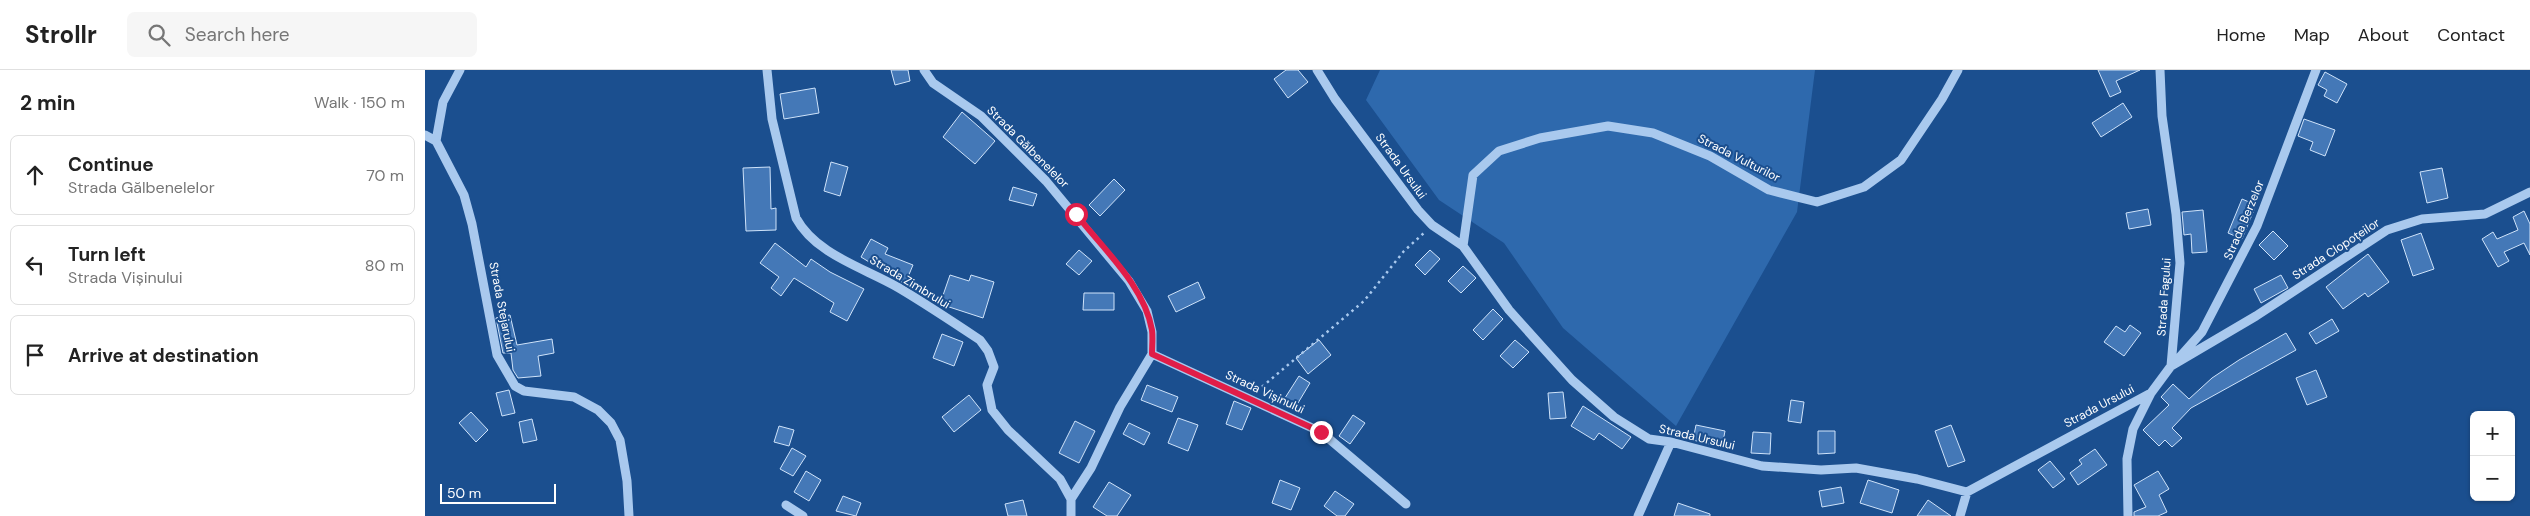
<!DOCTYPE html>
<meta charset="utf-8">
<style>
body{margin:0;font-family:"DM Sans",sans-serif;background:#f6f6f6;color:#222}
.controls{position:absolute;right:15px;bottom:15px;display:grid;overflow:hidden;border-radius:8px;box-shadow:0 1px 4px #0004}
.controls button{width:45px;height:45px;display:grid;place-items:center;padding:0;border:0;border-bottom:1px solid #e0e0e0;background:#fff;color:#222;font:25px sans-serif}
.scale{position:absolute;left:15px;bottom:12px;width:116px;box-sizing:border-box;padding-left:5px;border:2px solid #fff;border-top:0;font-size:14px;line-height:18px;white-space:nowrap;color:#fff;-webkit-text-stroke:4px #1b4f8f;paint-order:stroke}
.stop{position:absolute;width:15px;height:15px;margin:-11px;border:4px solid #e11d48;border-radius:50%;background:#fff}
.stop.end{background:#e11d48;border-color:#fff;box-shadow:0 1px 5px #0008}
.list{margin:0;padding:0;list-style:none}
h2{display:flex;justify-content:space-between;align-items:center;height:65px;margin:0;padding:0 20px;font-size:21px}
h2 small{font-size:16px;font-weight:400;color:#767676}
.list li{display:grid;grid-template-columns:32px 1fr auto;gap:15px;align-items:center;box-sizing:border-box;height:80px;margin:0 10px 10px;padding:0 10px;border:1px solid #e0e0e0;border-radius:8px}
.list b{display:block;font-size:19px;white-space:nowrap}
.list p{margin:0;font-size:16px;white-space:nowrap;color:#767676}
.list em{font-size:16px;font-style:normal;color:#767676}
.icon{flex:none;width:28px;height:28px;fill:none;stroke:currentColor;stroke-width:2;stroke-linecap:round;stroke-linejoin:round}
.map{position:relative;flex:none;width:2105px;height:446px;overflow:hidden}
header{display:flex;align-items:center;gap:30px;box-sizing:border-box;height:70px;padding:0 25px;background:#fff;border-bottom:1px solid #e0e0e0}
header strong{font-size:24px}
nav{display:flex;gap:28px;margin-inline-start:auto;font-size:18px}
.search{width:350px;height:45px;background:#f6f6f6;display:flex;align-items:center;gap:12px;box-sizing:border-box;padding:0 18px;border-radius:8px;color:#767676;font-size:19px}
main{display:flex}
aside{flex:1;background:#fff}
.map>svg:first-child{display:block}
.green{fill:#2e69ad}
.building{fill:#4478b7;stroke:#cfe3fa}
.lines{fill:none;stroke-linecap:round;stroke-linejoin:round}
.path{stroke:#a9c9ee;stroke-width:2.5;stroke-dasharray:2.5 4;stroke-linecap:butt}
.minor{stroke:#a9c9ee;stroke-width:9}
.route{stroke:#e11d48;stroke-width:6}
.labels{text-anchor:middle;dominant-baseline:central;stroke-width:4;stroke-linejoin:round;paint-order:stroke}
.street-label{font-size:12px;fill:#fff;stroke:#1b4f8f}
</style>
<header>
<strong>Strollr</strong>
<div class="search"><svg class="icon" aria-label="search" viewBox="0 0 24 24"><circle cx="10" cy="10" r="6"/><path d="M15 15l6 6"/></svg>Search here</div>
<nav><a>Home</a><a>Map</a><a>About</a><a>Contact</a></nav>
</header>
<main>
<aside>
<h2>2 min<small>Walk · 150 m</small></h2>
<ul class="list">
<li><svg class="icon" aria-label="ahead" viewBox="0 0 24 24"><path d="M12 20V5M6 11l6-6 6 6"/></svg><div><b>Continue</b><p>Strada Gălbenelelor</p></div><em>70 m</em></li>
<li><svg class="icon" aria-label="left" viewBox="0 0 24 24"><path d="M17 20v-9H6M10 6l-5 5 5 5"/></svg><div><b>Turn left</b><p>Strada Vișinului</p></div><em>80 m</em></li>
<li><svg class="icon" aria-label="arrive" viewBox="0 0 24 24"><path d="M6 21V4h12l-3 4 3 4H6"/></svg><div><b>Arrive at destination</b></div></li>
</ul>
</aside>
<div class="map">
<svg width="2105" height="446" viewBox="0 0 2105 446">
<rect width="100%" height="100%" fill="#1b4f8f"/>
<path class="green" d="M955,0H1390L1372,142L1251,356L1138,258L1079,173L1014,130L941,30Z"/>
<path class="building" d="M466,0H483L485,11L470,15Z
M861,0H873L883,12L863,28L849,9Z
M1673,0H1715L1691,11L1696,22L1685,27Z
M1900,2L1922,14L1912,33L1899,26L1902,20L1893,15Z
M390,18L394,43L359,49L355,24Z
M1698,33L1707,47L1676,67L1667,53Z
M537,42L570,71L550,94L518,67Z
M1879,49L1910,60L1900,86L1885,80L1888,72L1873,66Z
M406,92L423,97L415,126L399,121Z
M345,97L346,139L351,138V160L321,161L318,98Z
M2017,98L2023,128L2002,133L1995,102Z
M689,109L700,120L675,146L664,135Z
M588,117L612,124L608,136L584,130Z
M1817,129L1831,135L1817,169L1803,163Z
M1723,139L1726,155L1704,159L1701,143Z
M1778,140L1782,182L1767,183L1766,164L1759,165L1757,142Z
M2099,141L2105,154V185L2099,173L2079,182L2084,191L2073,197L2057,169L2068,162L2072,169L2093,160L2088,147Z
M1848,161L1863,176L1849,190L1834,175Z
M1996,163L2009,199L1988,206L1976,170Z
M446,169L463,178L460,184L488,195L480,214L436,187Z
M350,173L381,197L386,189L405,202L439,219L422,251L405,242L409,233L369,208L356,226L346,218L354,207L335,193Z
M654,180L667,191L654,205L641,194Z
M1005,180L1015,189L1000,205L990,195Z
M1943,184L1964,212L1943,227L1940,223L1918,239L1901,217Z
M1038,196L1051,208L1036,223L1023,211Z
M525,205L544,211L546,205L569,212L558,248L515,234Z
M1856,205L1863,218L1836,233L1829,219Z
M773,212L780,228L751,242L743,226Z
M659,223H689V240H658Z
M1068,239L1078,249L1058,270L1048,260Z
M85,245L92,275L127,269L129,283L113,286L116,306L93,308L88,300L86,283H78L71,248Z
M1907,249L1914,261L1891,274L1884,263Z
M1705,255L1716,263L1699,286L1679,272L1691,256L1700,262Z
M1861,263L1871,280L1766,338L1747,358L1757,368L1747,377L1740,370L1734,376L1718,360L1744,335L1736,327L1748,314L1764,329L1787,308L1814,290Z
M517,264L538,272L529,296L508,288Z
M894,270L906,285L883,304L871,288Z
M1090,270L1104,282L1088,298L1075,286Z
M1891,300L1902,327L1882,335L1871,308Z
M874,306L885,313L870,338L858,331Z
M722,315L753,327L747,342L716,330Z
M84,320L90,343L77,346L71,323Z
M1138,322L1141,348L1125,349L1123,323Z
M544,325L556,340L529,362L517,347Z
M1366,330L1379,332L1376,353L1363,351Z
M809,331L826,338L817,360L801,354Z
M1158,336L1206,367L1197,379L1174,363L1169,370L1146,356Z
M46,342L63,360L51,372L34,353Z
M928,345L940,353L925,374L914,366Z
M753,348L773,355L763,381L743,373Z
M107,349L112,370L98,373L94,352Z
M650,351L670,361L654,393L634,383Z
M704,353L725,363L719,375L698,364Z
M1271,355L1300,361L1297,377L1268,370Z
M1526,355L1540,391L1523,397L1510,361Z
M354,356L369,360L364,376L349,372Z
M1393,361H1410V383L1393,384Z
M1328,362L1346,363L1345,384L1326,383Z
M367,378L381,386L368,406L355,399Z
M1670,379L1682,395L1653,415L1645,403L1657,394L1654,390Z
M1625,391L1640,409L1628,418L1613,400Z
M381,401L396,410L384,431L369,422Z
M1733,401L1744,419L1734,425L1742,442L1733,446H1709V442L1721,437L1709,415Z
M855,410L875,418L866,440L847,433Z
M1443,410L1474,420L1467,443L1435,433Z
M684,412L706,425L692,446H682L668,437Z
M1416,417L1419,433L1397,437L1394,421Z
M910,421L929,434L920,446H912L899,436Z
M418,426L436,433L431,446L411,441Z
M598,430L602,446H583L580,434Z
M1503,430L1526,446H1492Z
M1253,433L1285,444V446H1249Z"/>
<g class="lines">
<path class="path" d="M832,321L939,231L979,181L1000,162"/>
<path class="minor" d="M35,0L18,32L11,71L39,125L47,154L72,285L90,316L99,321L149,327L173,340L186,353L195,370L202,411L204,446
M342,0L347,49L371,148C391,185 440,198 474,218C501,234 528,252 555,270L563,281L569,297L562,315L567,340L583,360L635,409L646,429
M499,0L508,13L556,46L621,111L704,211L722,241L727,262V284L695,337L666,398L646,429V446
M892,0L910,29L993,140L1007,155L1038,176L1084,240L1147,310L1189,347L1224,369L1246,372L1337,396L1396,400L1431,398L1492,409L1542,422L1726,323
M0,65L11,71
M1038,176L1048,105L1074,81L1115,68L1183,56L1228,63L1285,86L1344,120L1392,132L1439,117L1476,90L1517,29L1533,0
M727,284L896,362L981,434
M1753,289L1777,262L1832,156L1891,0
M1746,296L1831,246L1962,160L1997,149L2060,144L2105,122
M361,435L378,446
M1213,446L1246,372
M1535,446L1542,422
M1703,446L1702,389L1708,359L1726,323L1746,296L1755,193L1751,144L1737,46L1735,0"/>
</g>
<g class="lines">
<path class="route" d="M651,144C678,179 719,215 727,260C728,268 727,276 727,284L896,362"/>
</g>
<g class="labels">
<g class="street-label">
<text transform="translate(603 77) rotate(45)">Strada Gălbenelelor</text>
<text transform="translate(1314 88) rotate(27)">Strada Vulturilor</text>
<text transform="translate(976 96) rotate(54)">Strada Ursului</text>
<text transform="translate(1819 150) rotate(-67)">Strada Berzelor</text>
<text transform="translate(1911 179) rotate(-33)">Strada Clopoțeilor</text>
<text transform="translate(485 212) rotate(31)">Strada Zimbrului</text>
<text transform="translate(1739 227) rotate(-86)">Strada Fagului</text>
<text transform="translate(77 237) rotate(79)">Strada Stejarului</text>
<text transform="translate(840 322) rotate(25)">Strada Vișinului</text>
<text transform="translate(1674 336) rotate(-28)">Strada Ursului</text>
<text transform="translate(1272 367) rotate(13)">Strada Ursului</text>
</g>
</g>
</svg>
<div class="controls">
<button>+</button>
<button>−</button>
</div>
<div class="scale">50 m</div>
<div class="stop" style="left:651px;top:144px"></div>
<div class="stop end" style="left:896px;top:362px"></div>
</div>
</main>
